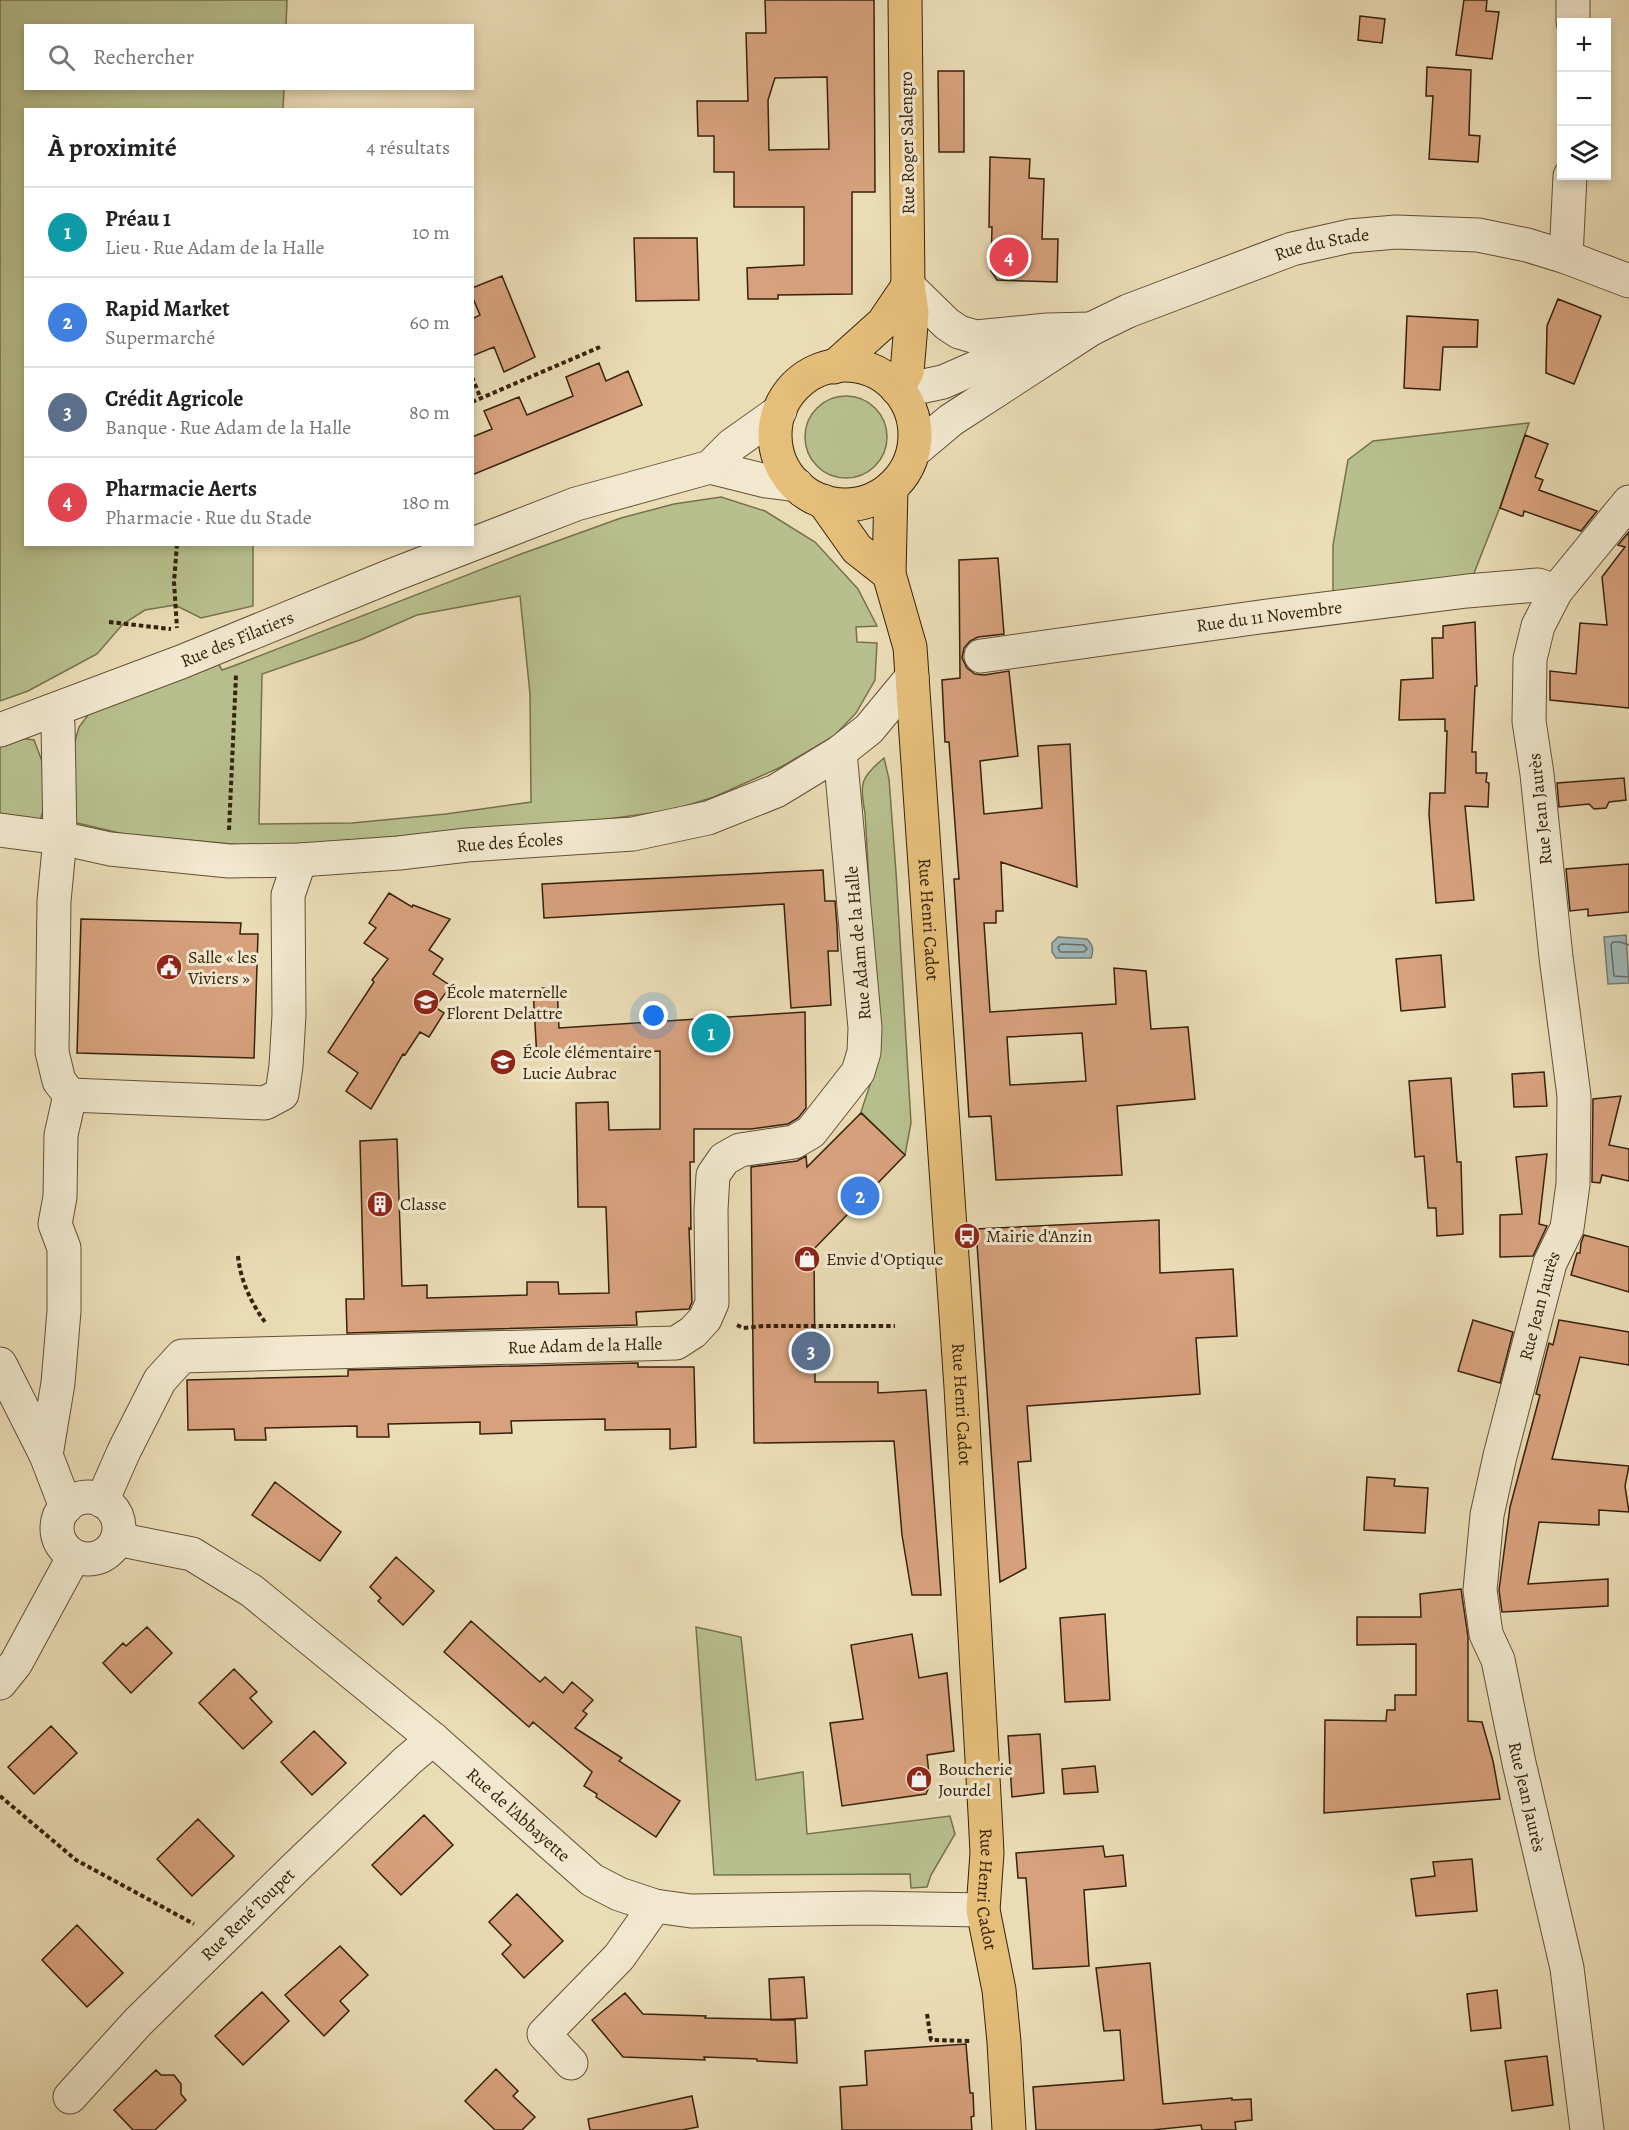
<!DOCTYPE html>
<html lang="fr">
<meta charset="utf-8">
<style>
body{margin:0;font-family:Alegreya,serif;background:#f2f2f2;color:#222}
.controls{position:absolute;right:18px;top:18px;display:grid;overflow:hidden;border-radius:0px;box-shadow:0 3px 9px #0003}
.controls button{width:54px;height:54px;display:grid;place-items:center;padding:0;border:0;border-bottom:2px solid #e0e0e0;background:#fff;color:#222;font:30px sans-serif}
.you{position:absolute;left:654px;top:1016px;width:21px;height:21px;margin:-15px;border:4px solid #fff;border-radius:50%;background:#1a73e8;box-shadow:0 0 0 9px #1a73e833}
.badge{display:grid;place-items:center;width:39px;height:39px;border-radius:50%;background:#8f2418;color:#fff;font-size:20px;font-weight:700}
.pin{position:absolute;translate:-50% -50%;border:3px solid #fff;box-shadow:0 2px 6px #0006}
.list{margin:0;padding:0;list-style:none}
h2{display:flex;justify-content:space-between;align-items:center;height:78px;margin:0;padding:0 24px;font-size:26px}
h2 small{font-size:20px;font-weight:400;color:#767676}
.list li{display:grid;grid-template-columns:39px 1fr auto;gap:18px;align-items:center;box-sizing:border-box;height:90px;padding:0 24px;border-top:2px solid #e0e0e0}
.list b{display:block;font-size:22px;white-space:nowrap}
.list p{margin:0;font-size:20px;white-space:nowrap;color:#767676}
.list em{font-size:20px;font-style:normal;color:#767676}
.icon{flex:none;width:33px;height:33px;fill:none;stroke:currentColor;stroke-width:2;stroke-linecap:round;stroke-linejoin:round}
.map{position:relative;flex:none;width:1629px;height:2130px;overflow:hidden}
.search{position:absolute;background:#fff;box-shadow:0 3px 9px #0003;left:24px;top:24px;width:450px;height:66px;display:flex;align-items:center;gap:15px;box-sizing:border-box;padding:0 21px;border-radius:0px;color:#767676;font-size:22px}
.panel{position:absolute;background:#fff;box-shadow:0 3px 9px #0003;left:24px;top:108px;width:450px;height:438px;border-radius:0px}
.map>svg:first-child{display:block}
.green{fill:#b7c08d;stroke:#76714c;stroke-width:1.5;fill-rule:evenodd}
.water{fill:#9eb8ba;stroke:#747c74;stroke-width:1.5}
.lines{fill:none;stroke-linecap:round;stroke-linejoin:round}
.shore{stroke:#6a6d63;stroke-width:1.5}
.building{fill:#d7a17d;stroke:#36220c;stroke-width:1.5;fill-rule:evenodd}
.minor-casing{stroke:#635036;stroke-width:35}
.major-casing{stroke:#36220c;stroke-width:35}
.path{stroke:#36220c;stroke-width:4;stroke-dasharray:4.5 3;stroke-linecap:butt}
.minor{stroke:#f1e8cf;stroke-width:33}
.major{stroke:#e5be7a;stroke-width:33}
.labels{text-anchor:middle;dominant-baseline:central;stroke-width:6;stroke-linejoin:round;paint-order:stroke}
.street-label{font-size:18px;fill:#36220c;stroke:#f1e8cf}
.poi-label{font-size:18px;fill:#36220c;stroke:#f1e8cf;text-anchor:start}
</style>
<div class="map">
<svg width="1629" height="2130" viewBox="0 0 1629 2130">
<rect width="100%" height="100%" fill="#eadcb5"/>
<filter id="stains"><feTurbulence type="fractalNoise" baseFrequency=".00333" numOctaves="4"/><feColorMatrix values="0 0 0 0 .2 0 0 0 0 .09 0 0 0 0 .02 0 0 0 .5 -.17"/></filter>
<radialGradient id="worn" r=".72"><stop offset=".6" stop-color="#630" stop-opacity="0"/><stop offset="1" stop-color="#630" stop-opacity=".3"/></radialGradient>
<path class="green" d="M0,0H287L286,25L26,26V88L284,89L283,109L26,110V544L253,545V606L201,618L175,605L145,610L123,624L97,654L28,691L0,701Z
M805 437a41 41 0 1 1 82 0a41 41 0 1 1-82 0Z
M1529,423L1500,507L1467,591L1333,608V545L1348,460L1373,441Z
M721,497L765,511L815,542L858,589L877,626L856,627L857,642L877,643L875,680L856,713L834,736L781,767L714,797L672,810L594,821L264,847L124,834L77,823L69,805L71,755L79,727L91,711L217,662L222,670L236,665L521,554L621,518L674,504ZM520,596L530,694L531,802L446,814L352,823L259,824L262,674L360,640L417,615Z
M19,738L34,740L45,769L44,808L39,824L0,819V745Z
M884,758L889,779L896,872L911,1123L905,1155L861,1112L879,1058L865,813C859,783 861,777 884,758Z
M696,1627L741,1637L756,1780L803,1772L807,1834L950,1816L955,1834L931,1875L927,1887L911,1888L910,1874L714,1875Z"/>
<path class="water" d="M1626,935L1629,983L1608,984L1604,937Z
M1058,937L1087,939C1093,945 1094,950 1091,958H1056L1052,952V943Z"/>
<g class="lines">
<path class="shore" d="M1061,944L1084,945L1087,949L1084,952H1060L1058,947Z
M1629,945L1620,942H1613L1611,945L1614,976L1629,977"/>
</g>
<path class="building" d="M765,0H874L875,192H852V294L778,295V299H748L747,268L804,265V207H734V172H714V136H698L697,101H748L746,33H766ZM827,77L829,149L769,150L768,100L775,78Z
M1464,0H1487L1486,11L1499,12L1492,59L1456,55Z
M1360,16L1385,19L1382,43L1358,40Z
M1427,67L1471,70L1469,135L1480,136L1478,162L1429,159L1433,96H1426Z
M938,71H964V152H939Z
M990,157L1030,159L1029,178L1044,179L1042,239H1058L1057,282L997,280L991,271L992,227H989Z
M634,238H697L699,300L636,301Z
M502,276L535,357L504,372L494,347L472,356V319L480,315L472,296V288Z
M1558,299L1601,316L1574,384L1546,373L1547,326Z
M1407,316L1478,320L1477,347H1443L1440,390L1404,388Z
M599,363L606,381L628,371L642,405L472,475V437L492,429L484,411L519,397L527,415L573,396L566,377Z
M1525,435L1548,444L1535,477L1543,480L1539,490L1597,511L1581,531L1524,511L1523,516H1521L1500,508Z
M1629,532V708L1550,700V671L1576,674L1580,623L1607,625L1602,577L1625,547L1618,545Z
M998,558L1004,634L978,637L970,641L964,648L962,658L967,668L975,674L984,675L1009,671L1018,756L980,761L984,814L1042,808L1038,746L1070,744L1077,887L1001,862L1003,911H996V923H984L990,1012L1116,1004L1114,968L1146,971L1151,1029L1188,1027L1195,1099L1117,1106L1122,1175L996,1180L991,1116L969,1117L954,879H959L949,742H945L942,680L960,678L959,560ZM1082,1033L1086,1081L1010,1085L1007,1037Z
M1475,622L1477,686H1475L1472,752H1476V773H1487L1486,782L1489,783L1488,807L1465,806L1474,900L1436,903L1429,814L1430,793H1445L1447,731H1445V719L1399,720L1401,680L1433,678L1432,638H1443V626Z
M1624,778L1626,800L1609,802L1606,808L1594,809L1589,804L1559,807L1557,783Z
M1629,864V912L1588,916V909L1570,911L1566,869Z
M823,870L825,901H835L837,926L838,951H828L831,1005L791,1008L784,904L544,918L542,884Z
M389,893L412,907L413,905L450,919L429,950L443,959L433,974L451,986L435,1007L444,1013L429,1037L420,1032L405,1055L403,1054L371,1109L346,1091L358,1073L328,1052L374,982L372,980L388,959L364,943L376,928L369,923Z
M81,919L241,923L240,934H258L254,1058L77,1053Z
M1441,955L1445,1007L1401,1011L1396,959Z
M557,987L559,1028L805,1012L806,1108L798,1118L788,1124L751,1129H694V1162H690L691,1229L689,1228L692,1302L689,1309L636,1312L637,1325L347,1333L346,1299H364L360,1141L397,1139L402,1286L427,1285V1298L527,1295V1282H558L559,1294L609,1293L606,1207H578L576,1103L608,1102L609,1130L660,1129V1051L537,1059L533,989Z
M1544,1072L1547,1106L1514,1107L1512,1074Z
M1451,1078L1457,1162H1461L1463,1234L1437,1236L1436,1208H1428L1424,1156L1415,1157L1409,1081Z
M1621,1096L1609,1145L1629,1149V1181L1602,1175L1600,1183L1592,1182L1593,1099Z
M861,1113L905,1155L814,1249L815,1382H878V1393L926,1390L941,1595H912L902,1535L894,1441L754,1443L751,1167L797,1161L806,1156L807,1167Z
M1547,1154L1539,1224L1547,1226L1533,1256L1500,1257V1215L1522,1214L1516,1157Z
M1159,1220L1160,1273L1233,1269L1237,1336L1196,1338L1200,1394L1027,1406L1031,1461L1018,1462L1026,1568L1000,1582L976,1229Z
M1584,1235L1629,1247V1292L1571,1275L1577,1253H1580L1581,1243Z
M1473,1320L1513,1332L1500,1383L1458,1371Z
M1559,1320L1629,1332V1365L1580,1357L1552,1459L1629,1466L1625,1486L1629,1512L1599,1510V1525L1539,1522L1528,1584L1608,1579V1606L1502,1612L1499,1590L1510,1507L1540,1395L1536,1394L1549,1343L1553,1345Z
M638,1363V1367H694L696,1447L670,1449V1429L605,1430V1419L511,1421L512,1433L480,1434V1422L388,1424L389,1437H357V1426L265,1428L266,1440H235L234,1429L188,1430L187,1380L348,1376V1370Z
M1367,1477L1395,1479L1394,1486L1428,1488L1425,1533L1364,1530Z
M275,1482L341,1532L320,1561L252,1515Z
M396,1557L434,1591L403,1625L378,1601L381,1598L370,1587Z
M1461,1589L1468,1637V1721L1482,1722L1493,1761L1500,1799L1324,1813L1325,1720L1386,1721L1387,1710H1395V1695H1416V1644L1357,1645V1617H1421L1420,1594Z
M1105,1614L1110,1700L1065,1702L1060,1618Z
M471,1621L540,1682L545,1677L563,1693L572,1682L593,1700L583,1711L587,1714L575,1728L622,1758L619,1761L680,1801L656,1837L596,1797L597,1794L584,1786L592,1772L533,1722L529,1727L444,1652Z
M147,1627L172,1653L131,1693L103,1663L123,1643L126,1646Z
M912,1634L919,1678L947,1673L954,1751L927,1755L930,1784L926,1794L842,1806L830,1723L863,1719L851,1645Z
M234,1669L257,1692L250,1698L272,1722L243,1749L199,1703Z
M51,1726L77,1753L34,1794L8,1767Z
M314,1731L346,1763L312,1795L281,1762Z
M1040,1734L1044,1793L1012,1797L1008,1736Z
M1095,1766L1098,1792L1064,1794L1062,1769Z
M424,1815L453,1845L401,1895L372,1865Z
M198,1819L234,1856L192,1896L157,1859Z
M1103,1846L1105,1857L1123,1855L1126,1886L1084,1890L1089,1966L1033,1969L1026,1878H1018L1016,1853Z
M1472,1859L1477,1911L1416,1916L1411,1879L1435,1876L1433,1862Z
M517,1894L563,1941L524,1978L502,1954L511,1945L489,1922Z
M77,1925L123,1973L87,2007L42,1960Z
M340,1946L368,1975L340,2001L349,2011L324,2036L285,1995Z
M1150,1963L1163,2104L1232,2098V2100L1251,2099L1252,2120L1235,2122L1236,2130H1202L1201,2125L1152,2130H1036L1033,2087L1124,2080L1120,2030L1104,2031L1096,1968Z
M804,1977L807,2018L771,2020L769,1979Z
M1497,1990L1501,2028L1471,2031L1467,1994Z
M262,1992L289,2021L243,2065L215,2036Z
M625,1993L643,2014L706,2016L705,2018L795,2020L797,2063L757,2061V2059L704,2057L705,2060L623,2057L592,2020Z
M966,2044L970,2093H973L974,2116L971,2117L972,2130H842L840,2087L867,2085L865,2051Z
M1547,2056L1553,2105L1512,2111L1505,2061Z
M496,2069L518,2091L513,2096L535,2117L522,2130H495L465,2101Z
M156,2070L161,2075H174L181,2084V2094L186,2100L155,2130H133L114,2110Z
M692,2096L698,2127L682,2130H590L588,2119Z"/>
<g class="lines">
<defs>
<g id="minor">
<path d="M1573,22V0"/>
<path d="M1566,257L1570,176"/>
<path d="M908,286L947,324L959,332L976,337L1047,330L1091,329"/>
<path d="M900,391L943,382L993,360L1035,337"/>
<path id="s1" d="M914,451L951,420L1091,329L1128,311L1292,249L1350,236L1396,232L1478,235L1527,245L1566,257L1629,281"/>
<path d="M710,467L766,481L797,485"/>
<path id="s2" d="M981,656L1260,617L1467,591L1538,585L1556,591"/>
<path id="s3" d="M0,730L181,662L393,575L576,504L710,467L732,445L780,411"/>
<path id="s4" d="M0,830L60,838L110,849L229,861L300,860L399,853L467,845L633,834L708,818L776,791L840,752L869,729L912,677"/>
<path d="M70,1095L265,1103L282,1094L286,1066L289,1015L288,895L300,860"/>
<path d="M0,1364L46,1455L66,1507"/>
<path d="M46,1455L58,1383L64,1311V1248L55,1224L60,1197L61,1135L70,1095L59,1081L52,1052L54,901L60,838L58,725L54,710"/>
<circle cx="88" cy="1528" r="31"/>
<path id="s5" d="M102,1501L124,1451L160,1380L182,1356L676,1343L693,1332L705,1319L712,1303L711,1210L713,1175L724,1159L740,1150L794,1142L811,1132L858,1072L864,1052L865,1028L840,752"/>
<path id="s6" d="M117,1539L192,1554L252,1591L433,1739L592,1880L619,1894L655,1906L691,1911L866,1908L983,1910"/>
<path d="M0,1683L16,1663L74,1556"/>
<path d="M571,2063L544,2034L619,1957L655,1906"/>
<path id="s7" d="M70,2097L138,2022L295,1868L407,1761L433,1739"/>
<path id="s8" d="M1587,2130L1567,1968L1519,1763L1498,1660L1486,1634L1480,1590L1487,1515L1500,1456L1550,1263L1567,1228L1573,1184L1574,1096L1556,957L1537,774L1529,721L1530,659L1538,626L1556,591L1629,502"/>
</g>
<g id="major">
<circle cx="845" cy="435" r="70"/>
<path d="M834,367L883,323L908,286"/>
<path d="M897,389L907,372L912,313L908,286L905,0"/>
<path id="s9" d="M891,488L889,574L910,647L961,1387L985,1813L987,1853L983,1910L999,1990L1004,2042L1009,2130"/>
<path d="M823,501L857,549L889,574"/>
</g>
</defs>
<use href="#minor" class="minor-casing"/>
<use href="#major" class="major-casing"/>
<path class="path" d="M472,377L481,399
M472,402L600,347
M177,544L174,582L177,628
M109,622L171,629
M229,830L236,675
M238,1256C240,1279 251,1303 265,1322
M737,1325L743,1328L763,1326H895
M0,1796L76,1860L194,1924
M927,2014L931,2040L970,2041"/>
<use href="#minor" class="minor"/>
<use href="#major" class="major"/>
</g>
<defs>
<symbol id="civic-disc" viewBox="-11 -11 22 22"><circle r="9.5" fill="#8f2418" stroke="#f1e8cf"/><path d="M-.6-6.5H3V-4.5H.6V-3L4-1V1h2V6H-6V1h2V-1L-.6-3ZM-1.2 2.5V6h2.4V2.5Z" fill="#fff"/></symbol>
<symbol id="school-disc" viewBox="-11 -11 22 22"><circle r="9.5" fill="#8f2418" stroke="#f1e8cf"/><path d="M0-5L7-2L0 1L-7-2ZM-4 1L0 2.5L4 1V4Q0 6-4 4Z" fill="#fff"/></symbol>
<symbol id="building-disc" viewBox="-11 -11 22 22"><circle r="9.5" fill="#8f2418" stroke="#f1e8cf"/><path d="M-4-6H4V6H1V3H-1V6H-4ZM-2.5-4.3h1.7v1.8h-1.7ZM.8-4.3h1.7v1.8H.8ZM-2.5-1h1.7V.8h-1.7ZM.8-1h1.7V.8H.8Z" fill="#fff"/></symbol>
<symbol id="bus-disc" viewBox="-11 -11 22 22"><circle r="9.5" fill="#8f2418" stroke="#f1e8cf"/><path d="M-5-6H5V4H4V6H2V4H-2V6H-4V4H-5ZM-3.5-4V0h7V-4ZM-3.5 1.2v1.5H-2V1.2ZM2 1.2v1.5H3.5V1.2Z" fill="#fff"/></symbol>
<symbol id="shop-disc" viewBox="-11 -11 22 22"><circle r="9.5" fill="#8f2418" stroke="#f1e8cf"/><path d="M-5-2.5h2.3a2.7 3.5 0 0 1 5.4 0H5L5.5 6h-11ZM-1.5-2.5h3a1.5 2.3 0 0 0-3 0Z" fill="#fff"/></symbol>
</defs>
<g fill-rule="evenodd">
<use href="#civic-disc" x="154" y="952" width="30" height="30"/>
<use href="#school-disc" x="411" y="987" width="30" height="30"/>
<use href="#school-disc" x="488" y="1047" width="30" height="30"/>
<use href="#building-disc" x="365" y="1189" width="30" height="30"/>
<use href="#bus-disc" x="952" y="1221" width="30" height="30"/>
<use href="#shop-disc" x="792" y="1244" width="30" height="30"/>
<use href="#shop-disc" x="904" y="1764" width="30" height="30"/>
</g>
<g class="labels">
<g class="street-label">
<text transform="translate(907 143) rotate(-91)">Rue Roger Salengro</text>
<text stroke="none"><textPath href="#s1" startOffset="462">Rue du Stade</textPath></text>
<text stroke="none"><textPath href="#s2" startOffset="291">Rue du 11 Novembre</textPath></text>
<text stroke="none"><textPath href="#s3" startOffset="254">Rue des Filatiers</textPath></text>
<text transform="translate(1540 809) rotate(-96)">Rue Jean Jaurès</text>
<text stroke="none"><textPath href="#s4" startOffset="513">Rue des Écoles</textPath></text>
<text stroke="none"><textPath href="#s9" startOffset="435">Rue Henri Cadot</textPath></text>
<text transform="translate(858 943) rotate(-95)">Rue Adam de la Halle</text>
<text stroke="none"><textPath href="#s8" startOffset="843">Rue Jean Jaurès</textPath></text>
<text stroke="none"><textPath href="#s5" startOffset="570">Rue Adam de la Halle</textPath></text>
<text stroke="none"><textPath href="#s9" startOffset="921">Rue Henri Cadot</textPath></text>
<text transform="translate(1527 1797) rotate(77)">Rue Jean Jaurès</text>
<text stroke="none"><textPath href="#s6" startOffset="495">Rue de l'Abbayette</textPath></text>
<text stroke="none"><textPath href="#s9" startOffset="1407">Rue Henri Cadot</textPath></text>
<text stroke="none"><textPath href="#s7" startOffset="255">Rue René Toupet</textPath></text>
</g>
<g class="poi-label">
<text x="188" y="957">Salle « les<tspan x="188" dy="21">Viviers »</tspan></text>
<text x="446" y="992">École maternelle<tspan x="446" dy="21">Florent Delattre</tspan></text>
<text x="522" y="1052">École élémentaire<tspan x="522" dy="21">Lucie Aubrac</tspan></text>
<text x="400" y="1204">Classe</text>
<text x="986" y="1236">Mairie d'Anzin</text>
<text x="826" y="1259">Envie d'Optique</text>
<text x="938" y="1769">Boucherie<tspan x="938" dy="21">Jourdel</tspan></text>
</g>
</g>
<rect width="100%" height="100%" filter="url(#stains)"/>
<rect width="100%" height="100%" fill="url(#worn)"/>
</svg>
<div class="controls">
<button>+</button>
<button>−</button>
<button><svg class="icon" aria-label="layers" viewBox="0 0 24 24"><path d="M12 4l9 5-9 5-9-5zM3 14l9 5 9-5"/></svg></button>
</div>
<div class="you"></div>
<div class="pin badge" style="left:711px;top:1033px;background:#0f9aa8">1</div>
<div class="pin badge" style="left:860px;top:1196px;background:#3f7fe0">2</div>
<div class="pin badge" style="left:811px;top:1351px;background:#5c6f8a">3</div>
<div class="pin badge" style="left:1009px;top:257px;background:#e0444e">4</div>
<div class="search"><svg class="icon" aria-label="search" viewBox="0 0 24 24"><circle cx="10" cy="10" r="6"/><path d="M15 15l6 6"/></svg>Rechercher</div>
<section class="panel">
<h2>À proximité<small>4 résultats</small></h2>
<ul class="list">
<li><span class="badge" style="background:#0f9aa8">1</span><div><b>Préau 1</b><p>Lieu · Rue Adam de la Halle</p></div><em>10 m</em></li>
<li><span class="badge" style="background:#3f7fe0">2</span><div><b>Rapid Market</b><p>Supermarché</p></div><em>60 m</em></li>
<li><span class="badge" style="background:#5c6f8a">3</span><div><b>Crédit Agricole</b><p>Banque · Rue Adam de la Halle</p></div><em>80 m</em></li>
<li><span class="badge" style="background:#e0444e">4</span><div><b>Pharmacie Aerts</b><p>Pharmacie · Rue du Stade</p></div><em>180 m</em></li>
</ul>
</section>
</div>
